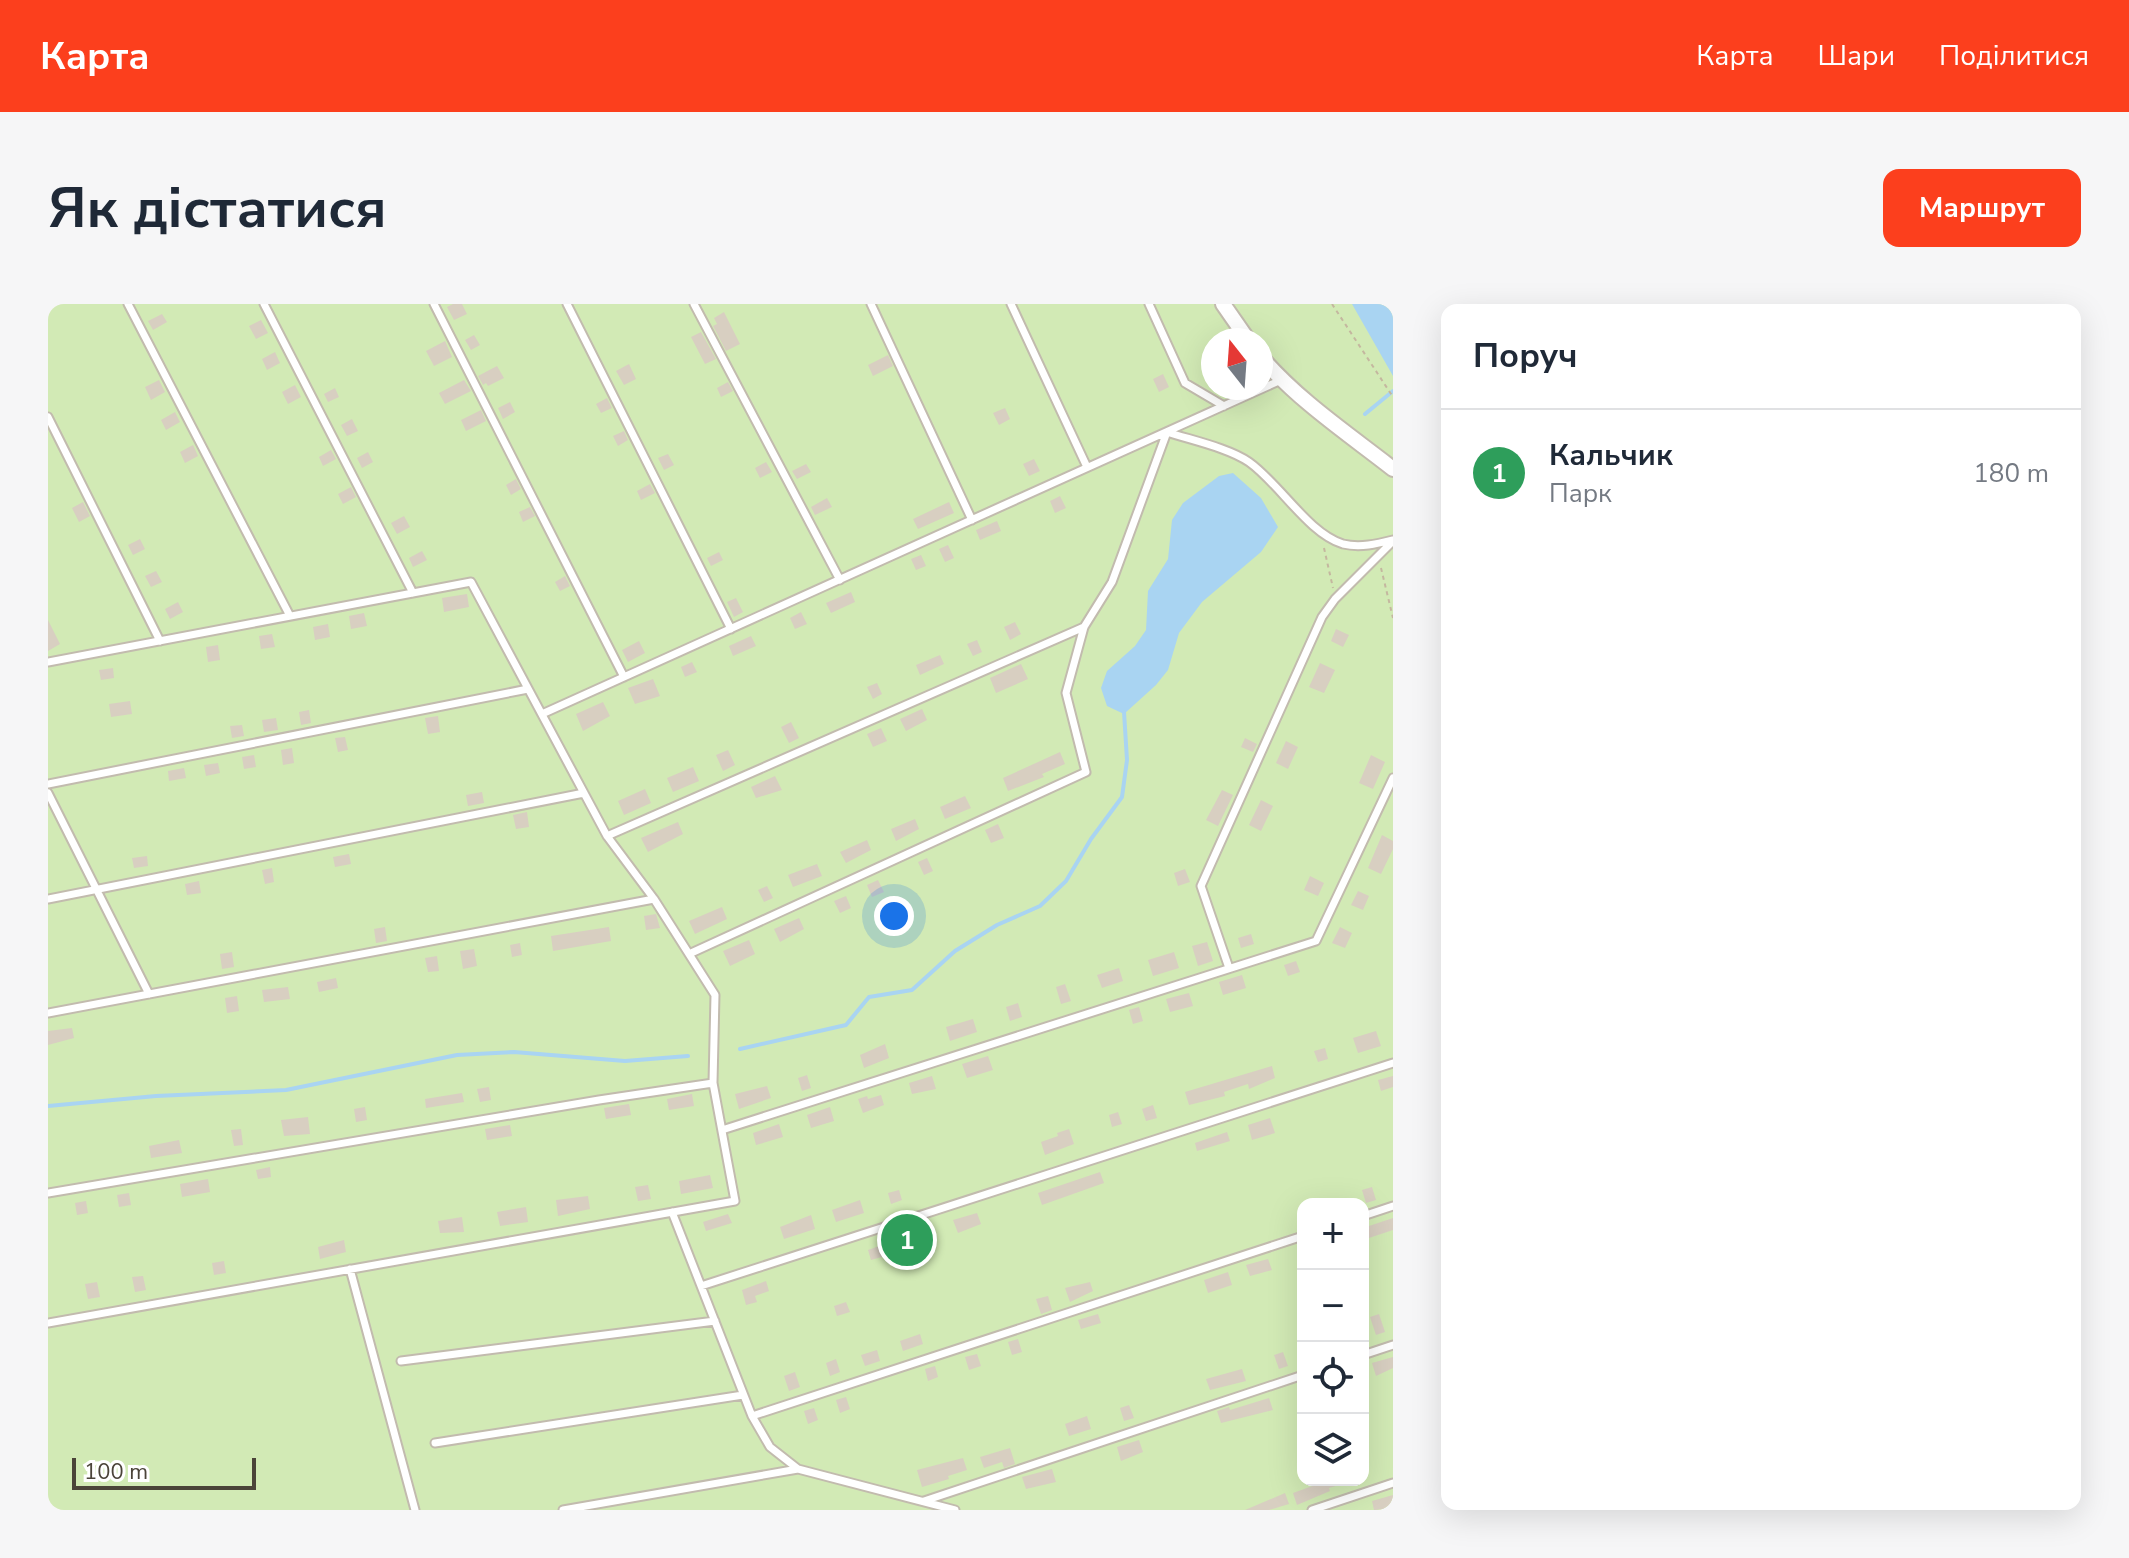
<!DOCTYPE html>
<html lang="uk">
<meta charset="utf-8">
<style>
body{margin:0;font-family:"Nunito Sans",sans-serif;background:#f6f6f7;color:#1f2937}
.controls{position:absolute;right:24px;bottom:24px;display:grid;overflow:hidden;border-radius:16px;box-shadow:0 8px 32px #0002}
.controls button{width:72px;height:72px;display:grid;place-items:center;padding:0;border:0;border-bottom:2px solid #e0e1e3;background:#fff;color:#1f2937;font:40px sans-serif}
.compass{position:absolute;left:1153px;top:24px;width:72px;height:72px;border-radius:50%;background:#fff;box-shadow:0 8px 32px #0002;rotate:343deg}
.scale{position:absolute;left:24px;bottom:20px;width:184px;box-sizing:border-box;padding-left:8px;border:4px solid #4b4439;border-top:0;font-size:22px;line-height:28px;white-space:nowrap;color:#4b4439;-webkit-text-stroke:6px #fff;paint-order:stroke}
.you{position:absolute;left:846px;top:612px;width:28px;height:28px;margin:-20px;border:6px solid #fff;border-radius:50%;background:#1a73e8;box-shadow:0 0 0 12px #1a73e833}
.badge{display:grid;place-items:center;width:52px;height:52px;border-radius:50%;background:#fc3f1d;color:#fff;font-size:26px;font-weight:700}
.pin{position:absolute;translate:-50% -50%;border:4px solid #fff;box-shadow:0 2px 8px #0006}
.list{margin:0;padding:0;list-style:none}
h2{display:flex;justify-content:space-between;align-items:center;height:104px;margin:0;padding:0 32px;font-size:34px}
h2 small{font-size:26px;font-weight:400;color:#747a83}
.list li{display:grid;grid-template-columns:52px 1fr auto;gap:24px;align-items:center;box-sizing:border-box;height:128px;padding:0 32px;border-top:2px solid #e0e1e3}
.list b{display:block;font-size:30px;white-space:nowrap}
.list p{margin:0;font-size:26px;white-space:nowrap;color:#747a83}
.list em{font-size:26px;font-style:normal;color:#747a83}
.icon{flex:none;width:44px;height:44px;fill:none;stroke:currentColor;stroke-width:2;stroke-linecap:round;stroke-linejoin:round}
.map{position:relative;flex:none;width:1345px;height:1206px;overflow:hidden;border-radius:16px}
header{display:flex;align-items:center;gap:48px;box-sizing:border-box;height:112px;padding:0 40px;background:#fc3f1d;color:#fff}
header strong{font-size:38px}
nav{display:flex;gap:44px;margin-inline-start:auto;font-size:28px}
.intro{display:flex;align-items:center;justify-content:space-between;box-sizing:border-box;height:192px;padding:0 48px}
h1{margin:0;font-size:56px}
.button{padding:20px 36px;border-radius:16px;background:#fc3f1d;color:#fff;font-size:28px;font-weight:700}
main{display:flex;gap:48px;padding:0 48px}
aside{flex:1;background:#fff;border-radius:16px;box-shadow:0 8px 32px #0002}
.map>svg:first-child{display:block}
.green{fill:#d2eab5;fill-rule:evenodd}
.water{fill:#a9d4f2}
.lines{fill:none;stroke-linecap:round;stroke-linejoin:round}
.stream{stroke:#a9d4f2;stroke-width:4}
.building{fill:#d8cfc1}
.lane-casing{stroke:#c2bbae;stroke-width:11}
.street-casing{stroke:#c2bbae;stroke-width:18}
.path{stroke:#c4b79f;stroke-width:2;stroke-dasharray:4 4;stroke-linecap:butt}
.lane{stroke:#fff;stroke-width:7}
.street{stroke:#fff;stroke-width:14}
</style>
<header>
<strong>Карта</strong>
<nav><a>Карта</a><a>Шари</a><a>Поділитися</a></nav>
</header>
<div class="intro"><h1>Як дістатися</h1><a class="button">Маршрут</a></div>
<main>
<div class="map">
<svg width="1345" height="1206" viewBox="0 0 1345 1206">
<rect width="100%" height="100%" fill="#f6f3ec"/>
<path class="green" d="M0,0H1345V1206H0ZM1165,36H1213V84H1165ZM1255,900H1315V1176H1255Z"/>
<path class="water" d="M1304,0H1345V72Z
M1185,169L1213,194L1230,223L1213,248L1154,298L1131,329L1120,366L1108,381L1076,410L1059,402L1053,384L1059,367L1087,342L1098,326L1100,287L1120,255L1124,216L1135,199L1171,172Z"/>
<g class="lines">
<path class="stream" d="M1317,110L1345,87
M692,745L798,721L821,693L864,686L907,647L949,621L992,602L1018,577L1043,535L1074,493L1079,456L1076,408
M0,802L108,792L238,786L409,751L466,748L577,757L640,752"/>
</g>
<path class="building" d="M405,0H414L419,10L406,16L399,3Z
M676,8L692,40L678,47L665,22L669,20L666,14Z
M114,10L119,18L105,26L100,17Z
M213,16L220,29L208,35L201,22Z
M653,28L668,55L657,60L643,33Z
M426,31L432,41L423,46L417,36Z
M397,37L404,53L386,62L378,47Z
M227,48L232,59L219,66L214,55Z
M840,51L845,62L825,72L820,61Z
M581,60L588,75L576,81L568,67Z
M449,62L456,74L440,82L438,79L435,81L430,72Z
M1115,70L1121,83L1111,88L1105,75Z
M111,76L117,88L103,96L97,83Z
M416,76L423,87L397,100L391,89Z
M680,78L685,87L673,93L669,84Z
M247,81L253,93L240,100L234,88Z
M287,84L291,93L280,98L276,90Z
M559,94L564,104L553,109L548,100Z
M462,98L467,108L455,115L450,104Z
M957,104L962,115L951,121L945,109Z
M433,106L438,117L418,127L413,116Z
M127,108L132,118L118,126L113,116Z
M304,115L310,127L299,132L293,121Z
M576,127L580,136L570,142L565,132Z
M145,141L150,152L137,159L132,148Z
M283,146L288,155L275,162L271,153Z
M320,148L325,158L314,164L309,154Z
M620,150L626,161L616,166L610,154Z
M986,155L992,167L981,172L975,160Z
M718,158L724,168L712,174L707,164Z
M758,160L763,168L749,175L744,167Z
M468,175L473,185L463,191L458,181Z
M602,180L607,189L593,196L589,187Z
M303,183L308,193L295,200L290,190Z
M1012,192L1018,204L1007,209L1002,197Z
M779,194L784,203L767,211L763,203Z
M35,198L42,212L31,218L24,204Z
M901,198L906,209L870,225L865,215Z
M482,203L487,212L475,218L471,208Z
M356,212L362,223L349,230L343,219Z
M949,217L953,227L932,236L928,226Z
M92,235L97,245L85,251L80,241Z
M900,241L906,254L897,258L891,245Z
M374,247L379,256L365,263L361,254Z
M671,248L675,256L663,262L659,254Z
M873,251L878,262L868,266L863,255Z
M108,267L114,278L103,283L97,272Z
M517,272L522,282L512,287L507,278Z
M803,288L807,298L783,309L778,299Z
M419,290L421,303L396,308L394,294Z
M688,294L695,308L686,313L679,298Z
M130,298L135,308L122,315L117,305Z
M753,308L759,320L747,325L742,314Z
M316,309L319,322L303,325L301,312Z
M0,316L12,340L0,347Z
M967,318L973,330L962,336L956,323Z
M280,320L282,333L267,336L265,323Z
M1288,325L1301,331L1295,343L1283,337Z
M224,330L227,343L213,345L211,332Z
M703,332L708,342L685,352L681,342Z
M929,336L934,348L925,352L919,340Z
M591,337L597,349L580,358L574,346Z
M170,341L172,356L160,358L158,343Z
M892,351L896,360L872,371L868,361Z
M644,358L649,368L637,373L633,363Z
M1272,359L1287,366L1276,389L1261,383Z
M973,360L980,375L948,389L942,374Z
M65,364L66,374L53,376L51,366Z
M605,375L612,392L587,400L580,384Z
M829,379L834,390L825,395L819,383Z
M82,397L84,410L63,413L61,400Z
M555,398L562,412L535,427L528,410Z
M874,405L879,416L858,427L852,415Z
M261,406L263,419L253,421L251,408Z
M390,412L392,428L380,430L377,414Z
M228,414L230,426L216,428L214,416Z
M743,418L751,434L741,439L733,423Z
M194,421L196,432L184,434L182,422Z
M833,424L839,437L825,443L819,430Z
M297,433L300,446L290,448L287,434Z
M1197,434L1209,440L1205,448L1193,443Z
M1238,437L1250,443L1240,465L1228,459Z
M244,444L246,459L235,461L233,446Z
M680,446L687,461L675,467L668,451Z
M1012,448L1017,460L994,470L996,473L960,487L955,474Z
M206,451L208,463L196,465L194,453Z
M1323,451L1337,458L1325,485L1311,479Z
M170,459L172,469L158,472L156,461Z
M645,463L651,477L625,488L619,474Z
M136,464L138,474L121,477L120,467Z
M727,472L734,486L708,494L703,483Z
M597,485L603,499L576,511L570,497Z
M1174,486L1185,491L1170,522L1158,516Z
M434,488L436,499L420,502L418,491Z
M917,492L923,504L897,515L892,503Z
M1213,496L1225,502L1213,527L1201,521Z
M479,508L481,523L468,525L465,511Z
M867,515L871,525L848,537L843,525Z
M630,518L635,530L600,548L593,534Z
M950,520L956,534L943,539L937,526Z
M1334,531L1345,537V545L1333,570L1320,564Z
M819,536L823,546L798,559L792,548Z
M301,550L303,560L287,563L285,553Z
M99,552L100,562L86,564L84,554Z
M879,554L885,567L876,571L870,558Z
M769,560L774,572L745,583L740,571Z
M224,564L226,578L217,580L214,566Z
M1137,565L1142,578L1130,582L1126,569Z
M1262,572L1276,579L1270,592L1256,586Z
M830,576L836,588L824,593L819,581Z
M151,577L153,589L139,591L137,580Z
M719,582L725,594L716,598L710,586Z
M1310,587L1321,592L1315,606L1303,601Z
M798,592L803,604L792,609L786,597Z
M674,603L679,615L647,630L641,617Z
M608,610L612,624L598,626L596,612Z
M751,614L756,625L732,638L726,625Z
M337,623L339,637L328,639L326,625Z
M561,623L563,637L505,647L503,632Z
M1292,623L1304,629L1297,644L1284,639Z
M1203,630L1206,640L1193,644L1190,634Z
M701,636L707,650L682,662L675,647Z
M1159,638L1165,657L1150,662L1144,642Z
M472,639L474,651L464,653L462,641Z
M426,645L429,662L415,665L412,647Z
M184,648L186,663L174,665L172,650Z
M1126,648L1131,664L1105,672L1100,656Z
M389,652L391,667L380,668L377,654Z
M1248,657L1252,668L1240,672L1236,661Z
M1071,664L1075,677L1054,684L1049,671Z
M1194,671L1198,684L1175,691L1171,678Z
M288,674L290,684L271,688L269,678Z
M1017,680L1023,697L1013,700L1008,683Z
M240,683L242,695L216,698L214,686Z
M1141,689L1145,702L1122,708L1118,695Z
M189,692L191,707L179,709L177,694Z
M970,699L974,713L962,717L958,703Z
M1091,703L1095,717L1085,720L1081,706Z
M925,715L929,728L902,737L898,723Z
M24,724L26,734L0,741V727Z
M1328,727L1333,742L1310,749L1305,734Z
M837,740L841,754L816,764L812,751Z
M1277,744L1280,755L1270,758L1266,747Z
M940,752L945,766L919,774L914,760Z
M1224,762L1227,774L1201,785L1200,780L1176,788L1177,792L1141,801L1137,788Z
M759,771L763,784L754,787L750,774Z
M884,772L888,785L864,790L861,779Z
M1345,772V783L1333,787L1330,776Z
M719,782L723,794L691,805L687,790Z
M441,783L443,796L432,798L429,785Z
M414,789L416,798L378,804L377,795Z
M644,790L646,802L621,806L619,795Z
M833,791L836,801L815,809L810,795L819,792L820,795Z
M581,800L583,811L558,815L556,804Z
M1105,801L1109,814L1098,817L1094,805Z
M317,803L319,816L308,818L306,805Z
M782,803L786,817L763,824L759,811Z
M1070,808L1074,820L1064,823L1061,811Z
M260,813L262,830L236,832L233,816Z
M1222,814L1227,829L1204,836L1200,821Z
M731,820L735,833L708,841L705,829Z
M462,821L464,832L439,836L437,825Z
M193,825L195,841L186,842L183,826Z
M1021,825L1026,840L997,851L993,838L1010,832L1009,829Z
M1179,828L1182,837L1149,847L1147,839Z
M131,836L134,849L103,854L101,842Z
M222,863L223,873L210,875L208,866Z
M1052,868L1056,879L994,901L990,889Z
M662,871L665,884L633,890L631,877Z
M160,875L162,888L134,893L132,880Z
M600,881L603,895L590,897L587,883Z
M1324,883L1328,896L1318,899L1314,886Z
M851,886L854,896L843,900L840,889Z
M81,889L83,901L71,903L69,891Z
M540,892L542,905L510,912L508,896Z
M812,896L816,909L788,918L784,906Z
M38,897L40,909L29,911L27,899Z
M478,903L480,918L452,922L449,908Z
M929,909L933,920L910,929L905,916Z
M680,910L684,919L658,927L655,918Z
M763,911L767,925L736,935L732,923Z
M414,913L416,928L392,929L390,917Z
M1345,914V926L1318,935L1315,924Z
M296,936L298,948L272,955L270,943Z
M834,941L837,952L823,956L820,946Z
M1220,955L1224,966L1202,972L1198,961Z
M176,957L178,969L166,971L164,959Z
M1180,968L1184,981L1160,989L1156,976Z
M95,972L98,986L87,988L84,973Z
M718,977L721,987L707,992L709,998L698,1001L694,986Z
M49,978L52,993L40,995L37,980Z
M1042,978L1045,987L1022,998L1017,984Z
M1000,992L1004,1006L993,1010L988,995Z
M798,998L802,1008L789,1012L786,1002Z
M1050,1010L1053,1019L1033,1025L1030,1016Z
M1331,1010L1337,1028L1328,1031L1322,1013Z
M872,1030L875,1040L855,1047L852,1037Z
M970,1035L974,1048L964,1051L960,1038Z
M829,1046L832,1057L817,1062L813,1051Z
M1235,1048L1240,1062L1231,1065L1226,1051Z
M929,1050L933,1062L921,1066L917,1053Z
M1345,1053V1064L1328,1072L1324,1059Z
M788,1055L792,1068L782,1072L778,1059Z
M887,1062L890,1073L880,1077L877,1065Z
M1194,1065L1198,1077L1162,1086L1158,1075Z
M747,1068L752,1083L741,1087L736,1072Z
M798,1093L802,1105L792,1109L788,1096Z
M1221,1094L1225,1106L1173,1119L1169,1107L1181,1103L1182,1106Z
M1081,1101L1086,1114L1076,1117L1072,1104Z
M766,1104L770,1116L760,1120L756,1107Z
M1039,1112L1043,1125L1021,1132L1017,1120Z
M1091,1136L1095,1148L1073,1157L1069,1143Z
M962,1144L967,1160L956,1164L954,1158L936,1164L932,1153Z
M915,1154L919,1166L900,1172L901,1175L874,1183L869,1166Z
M1004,1165L1008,1178L978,1185L974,1173Z
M1269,1176L1301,1178L1281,1184L1282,1187L1249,1201L1245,1189L1270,1180Z
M1237,1189L1241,1200L1221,1206H1197Z
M1345,1191V1204L1326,1206L1324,1197Z"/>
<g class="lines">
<defs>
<path id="lane" d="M80,0L242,312
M216,0L365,289
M386,0L576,373
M519,0L683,325
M646,0L792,276
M823,0L924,216
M963,0L1039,163
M1101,0L1137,79L1176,102
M0,113L112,337
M0,358L423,278L559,532L606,595L667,691L665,779L687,897L0,1019
M494,410L1233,76
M0,480L480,385
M0,489L101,690
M559,532L1036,323
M0,595L536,489
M641,650L1038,468L1018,389L1036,323L1064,278L1119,128C1143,136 1181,144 1201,158C1232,180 1260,229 1295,240C1312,244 1329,240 1345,236
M1181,664L1153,582L1274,313L1287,295L1345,237
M0,709L606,595
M674,826L1268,637L1345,474
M0,889L551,796L665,779
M624,908L704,1112L722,1143L750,1165
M1315,912L1345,902
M302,965L367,1206
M653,982L1345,759
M1315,1051L1345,1041
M353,1057L667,1017
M704,1112L1255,932
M387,1139L695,1091
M876,1197L1255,1071
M515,1206L750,1165L907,1206
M1264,1206L1345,1179"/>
<path id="street" d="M1175,0L1200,36
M1213,53C1251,97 1299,129 1345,165"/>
</defs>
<use href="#lane" class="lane-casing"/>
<use href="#street" class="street-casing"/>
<path class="path" d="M1284,0L1345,93
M1276,244L1285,284
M1333,264L1345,314"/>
<use href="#lane" class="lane"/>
<use href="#street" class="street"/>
</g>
</svg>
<div class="controls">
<button>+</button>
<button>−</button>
<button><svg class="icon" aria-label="locate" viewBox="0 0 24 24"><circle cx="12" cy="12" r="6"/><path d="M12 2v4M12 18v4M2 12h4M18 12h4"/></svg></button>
<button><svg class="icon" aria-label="layers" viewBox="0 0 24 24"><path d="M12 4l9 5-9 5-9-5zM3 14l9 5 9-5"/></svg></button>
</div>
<svg class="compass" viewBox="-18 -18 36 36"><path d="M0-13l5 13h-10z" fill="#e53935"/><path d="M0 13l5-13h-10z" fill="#747a83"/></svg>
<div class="scale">100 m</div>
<div class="you"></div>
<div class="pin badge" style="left:859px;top:936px;background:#2e9e5b">1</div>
</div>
<aside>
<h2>Поруч<small></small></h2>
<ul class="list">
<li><span class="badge" style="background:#2e9e5b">1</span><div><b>Кальчик</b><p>Парк</p></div><em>180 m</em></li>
</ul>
</aside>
</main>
